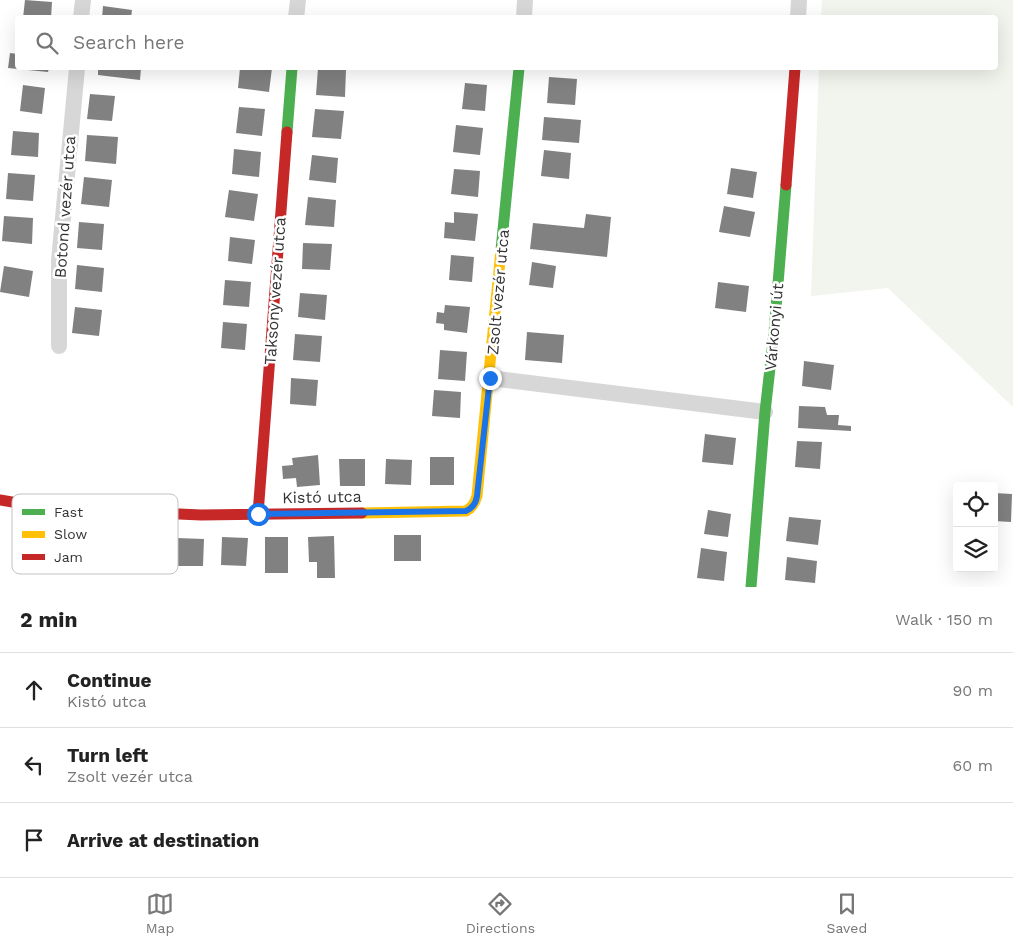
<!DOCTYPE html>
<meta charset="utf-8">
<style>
body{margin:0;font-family:"Work Sans",sans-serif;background:#f2f2f2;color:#222}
.controls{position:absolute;right:15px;bottom:15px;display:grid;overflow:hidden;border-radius:5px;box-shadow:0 5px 20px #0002}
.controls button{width:45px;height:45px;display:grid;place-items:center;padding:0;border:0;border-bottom:1px solid #e0e0e0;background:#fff;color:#222;font:25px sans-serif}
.stop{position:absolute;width:15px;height:15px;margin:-11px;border:4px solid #1a73e8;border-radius:50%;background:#fff}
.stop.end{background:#1a73e8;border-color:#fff;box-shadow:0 1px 5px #0008}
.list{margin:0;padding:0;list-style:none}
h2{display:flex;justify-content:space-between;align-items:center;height:65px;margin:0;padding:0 20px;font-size:21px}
h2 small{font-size:16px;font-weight:400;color:#767676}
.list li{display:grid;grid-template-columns:32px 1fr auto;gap:15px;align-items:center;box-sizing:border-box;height:75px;padding:0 20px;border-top:1px solid #e0e0e0}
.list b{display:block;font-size:19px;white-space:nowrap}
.list p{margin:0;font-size:16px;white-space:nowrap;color:#767676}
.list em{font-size:16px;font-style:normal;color:#767676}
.icon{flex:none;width:28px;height:28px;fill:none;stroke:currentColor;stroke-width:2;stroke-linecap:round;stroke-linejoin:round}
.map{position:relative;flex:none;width:1013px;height:587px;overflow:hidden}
.search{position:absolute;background:#fff;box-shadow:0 5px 20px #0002;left:15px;right:15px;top:15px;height:55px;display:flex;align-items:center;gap:12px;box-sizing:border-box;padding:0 18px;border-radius:5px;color:#767676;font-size:19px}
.sheet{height:290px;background:#fff}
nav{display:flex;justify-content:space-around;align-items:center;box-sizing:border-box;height:70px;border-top:1px solid #e0e0e0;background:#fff;font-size:14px;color:#767676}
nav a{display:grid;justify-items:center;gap:2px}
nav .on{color:#7a7a7a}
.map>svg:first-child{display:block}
.green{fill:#f1f5ed}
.building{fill:#818181}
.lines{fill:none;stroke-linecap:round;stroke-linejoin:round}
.street{stroke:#d7d7d7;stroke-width:16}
.fast{stroke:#4caf50;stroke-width:11}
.slow{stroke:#ffc107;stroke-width:11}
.jam{stroke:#c62828;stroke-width:11}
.route{stroke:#1a73e8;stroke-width:6}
.labels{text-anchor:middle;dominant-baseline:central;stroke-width:5;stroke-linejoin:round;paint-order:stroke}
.street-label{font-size:16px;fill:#333;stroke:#fff}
.key{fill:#fff;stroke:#c2c2c2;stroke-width:1}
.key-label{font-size:14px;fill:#333}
</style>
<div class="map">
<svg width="1013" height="587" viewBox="0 0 1013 587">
<rect width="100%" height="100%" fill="#fff"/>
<path class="green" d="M822,0H1013V407L888,288L811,296L819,68H996V18L821,17Z"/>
<path class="building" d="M25,0L52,2L51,18H23Z
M103,6L132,10L131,18H102Z
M10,53L18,54V69L8,68Z
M18,68H49L48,72L18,69Z
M98,68H141L140,80L98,75Z
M240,68H272L269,92L238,88Z
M318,68L346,69L345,97L316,95Z
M549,77L577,79L575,105L547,103Z
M465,83L487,85L485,111L462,109Z
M23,85L45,88L42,114L20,111Z
M90,94L115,96L112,121L87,119Z
M239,107L265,109L262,136L236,133Z
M315,109L344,111L341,139L312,137Z
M544,117L581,120L579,143L542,140Z
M456,125L483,128L480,155L453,152Z
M13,131L39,133L38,157L11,155Z
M87,135L118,137L116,164L85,161Z
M234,149L261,152L259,177L232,174Z
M544,150L571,153L569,179L541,176Z
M312,155L338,158L336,183L309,180Z
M731,168L757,172L753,198L727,194Z
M454,169L480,171L478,197L451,194Z
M8,173L35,175L33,201L6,199Z
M84,177L112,180L109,207L81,204Z
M229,190L258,194L254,221L225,217Z
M308,197L336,200L334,227L305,225Z
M724,206L755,212L750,237L719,232Z
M454,212L478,214L475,241L444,238L445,222L454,223Z
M586,214L611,217L607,257L530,249L533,223L584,228Z
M4,216L33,218L32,244L2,241Z
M79,222L104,224L102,250L77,248Z
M230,237L255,240L252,264L228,261Z
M303,243L332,244L330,270L302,269Z
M451,255L474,257L472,282L449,280Z
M532,262L556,266L553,288L529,285Z
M77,265L104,268L102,292L75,289Z
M4,266L33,271L29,297L0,292Z
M225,280L251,282L249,307L223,305Z
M718,282L749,286L746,312L715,308Z
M300,293L327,295L325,320L298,317Z
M445,305L470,307L467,333L444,330V324L436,323L437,312L444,313Z
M75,307L102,310L99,336L72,333Z
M223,322L247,324L245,350L221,348Z
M527,332L564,335L562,363L525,360Z
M295,334L322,336L320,362L293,360Z
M440,350L467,352L465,381L438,379Z
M804,361L834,365L831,390L802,386Z
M291,378L318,380L316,406L290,404Z
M434,390L461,392L460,418L432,416Z
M799,406L825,407L827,415H839L838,425L851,426V431L798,428Z
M705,434L736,438L733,465L702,462Z
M797,441L822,442L820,469L795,467Z
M318,455L320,485L297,487L296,478L283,479L282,466L293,465L292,458Z
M430,457H454V485H430Z
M339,459H365V486H340Z
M386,459L412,460L411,485L385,484Z
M994,493L1012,494L1011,522L994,521Z
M708,510L731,514L728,537L704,534Z
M789,517L821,520L818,545L786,541Z
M394,535H421V561H394Z
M334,536L335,578H317V562H309L308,537Z
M222,537L248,538L246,566L221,565Z
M265,537H288V573H265Z
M177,538L204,539L203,566H176Z
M701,548L727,552L724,581L697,578Z
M787,557L817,561L815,583L785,580Z"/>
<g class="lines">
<path class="street" d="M81,18L83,0
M296,18L298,0
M524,18L525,0
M798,18L799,0
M59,346V261L77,68
M490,378L765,412"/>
<path class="fast" d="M287,132L292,68
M501,250L519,68
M751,587L765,412L774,333L786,185"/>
<path class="slow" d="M362,513L466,511C472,508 475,503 477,496L501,250"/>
<path class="jam" d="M786,185L795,68
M0,500L47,508L201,515L362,513
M258,514L287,132"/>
</g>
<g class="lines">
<path class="route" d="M258,514L466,511C473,508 476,503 477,496L490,378"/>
</g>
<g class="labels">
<g class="street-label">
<text transform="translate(65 207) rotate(-86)">Botond vezér utca</text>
<text transform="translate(275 291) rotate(-86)">Taksony vezér utca</text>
<text transform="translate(498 292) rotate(-85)">Zsolt vezér utca</text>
<text transform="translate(774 327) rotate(-85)">Várkonyi út</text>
<text transform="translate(322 497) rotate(-1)">Kistó utca</text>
</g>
</g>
<rect x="12" y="494" width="166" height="80" rx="8" class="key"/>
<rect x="22" y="509" width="23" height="6" fill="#4caf50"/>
<rect x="22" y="531" width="23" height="7" fill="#ffc107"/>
<rect x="22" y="554" width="23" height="6" fill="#c62828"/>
<g class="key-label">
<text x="54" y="517">Fast</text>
<text x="54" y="539">Slow</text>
<text x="54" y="562">Jam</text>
</g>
</svg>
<div class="controls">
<button><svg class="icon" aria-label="locate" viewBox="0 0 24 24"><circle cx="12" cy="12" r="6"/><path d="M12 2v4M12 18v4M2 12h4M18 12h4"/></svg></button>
<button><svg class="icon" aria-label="layers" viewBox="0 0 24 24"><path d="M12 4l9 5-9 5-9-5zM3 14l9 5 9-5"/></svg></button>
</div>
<div class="stop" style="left:258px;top:514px"></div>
<div class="stop end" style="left:490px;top:378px"></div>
<div class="search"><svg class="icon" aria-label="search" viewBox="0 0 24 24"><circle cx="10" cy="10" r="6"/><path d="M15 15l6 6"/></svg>Search here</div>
</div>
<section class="sheet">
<h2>2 min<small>Walk · 150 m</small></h2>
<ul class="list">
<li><svg class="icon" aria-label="ahead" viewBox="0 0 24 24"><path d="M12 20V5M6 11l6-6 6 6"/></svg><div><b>Continue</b><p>Kistó utca</p></div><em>90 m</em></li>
<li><svg class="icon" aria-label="left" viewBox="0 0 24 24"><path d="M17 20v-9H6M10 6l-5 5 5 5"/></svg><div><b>Turn left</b><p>Zsolt vezér utca</p></div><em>60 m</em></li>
<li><svg class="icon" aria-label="arrive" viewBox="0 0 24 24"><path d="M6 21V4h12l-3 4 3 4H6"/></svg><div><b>Arrive at destination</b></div></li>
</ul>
</section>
<nav>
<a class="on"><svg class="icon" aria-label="map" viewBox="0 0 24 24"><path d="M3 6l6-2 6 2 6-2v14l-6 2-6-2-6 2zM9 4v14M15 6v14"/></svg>Map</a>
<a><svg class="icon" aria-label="directions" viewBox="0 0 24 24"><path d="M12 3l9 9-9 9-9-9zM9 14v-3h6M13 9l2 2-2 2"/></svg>Directions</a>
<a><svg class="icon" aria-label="saved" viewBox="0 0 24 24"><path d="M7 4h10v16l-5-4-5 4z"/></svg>Saved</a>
</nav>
